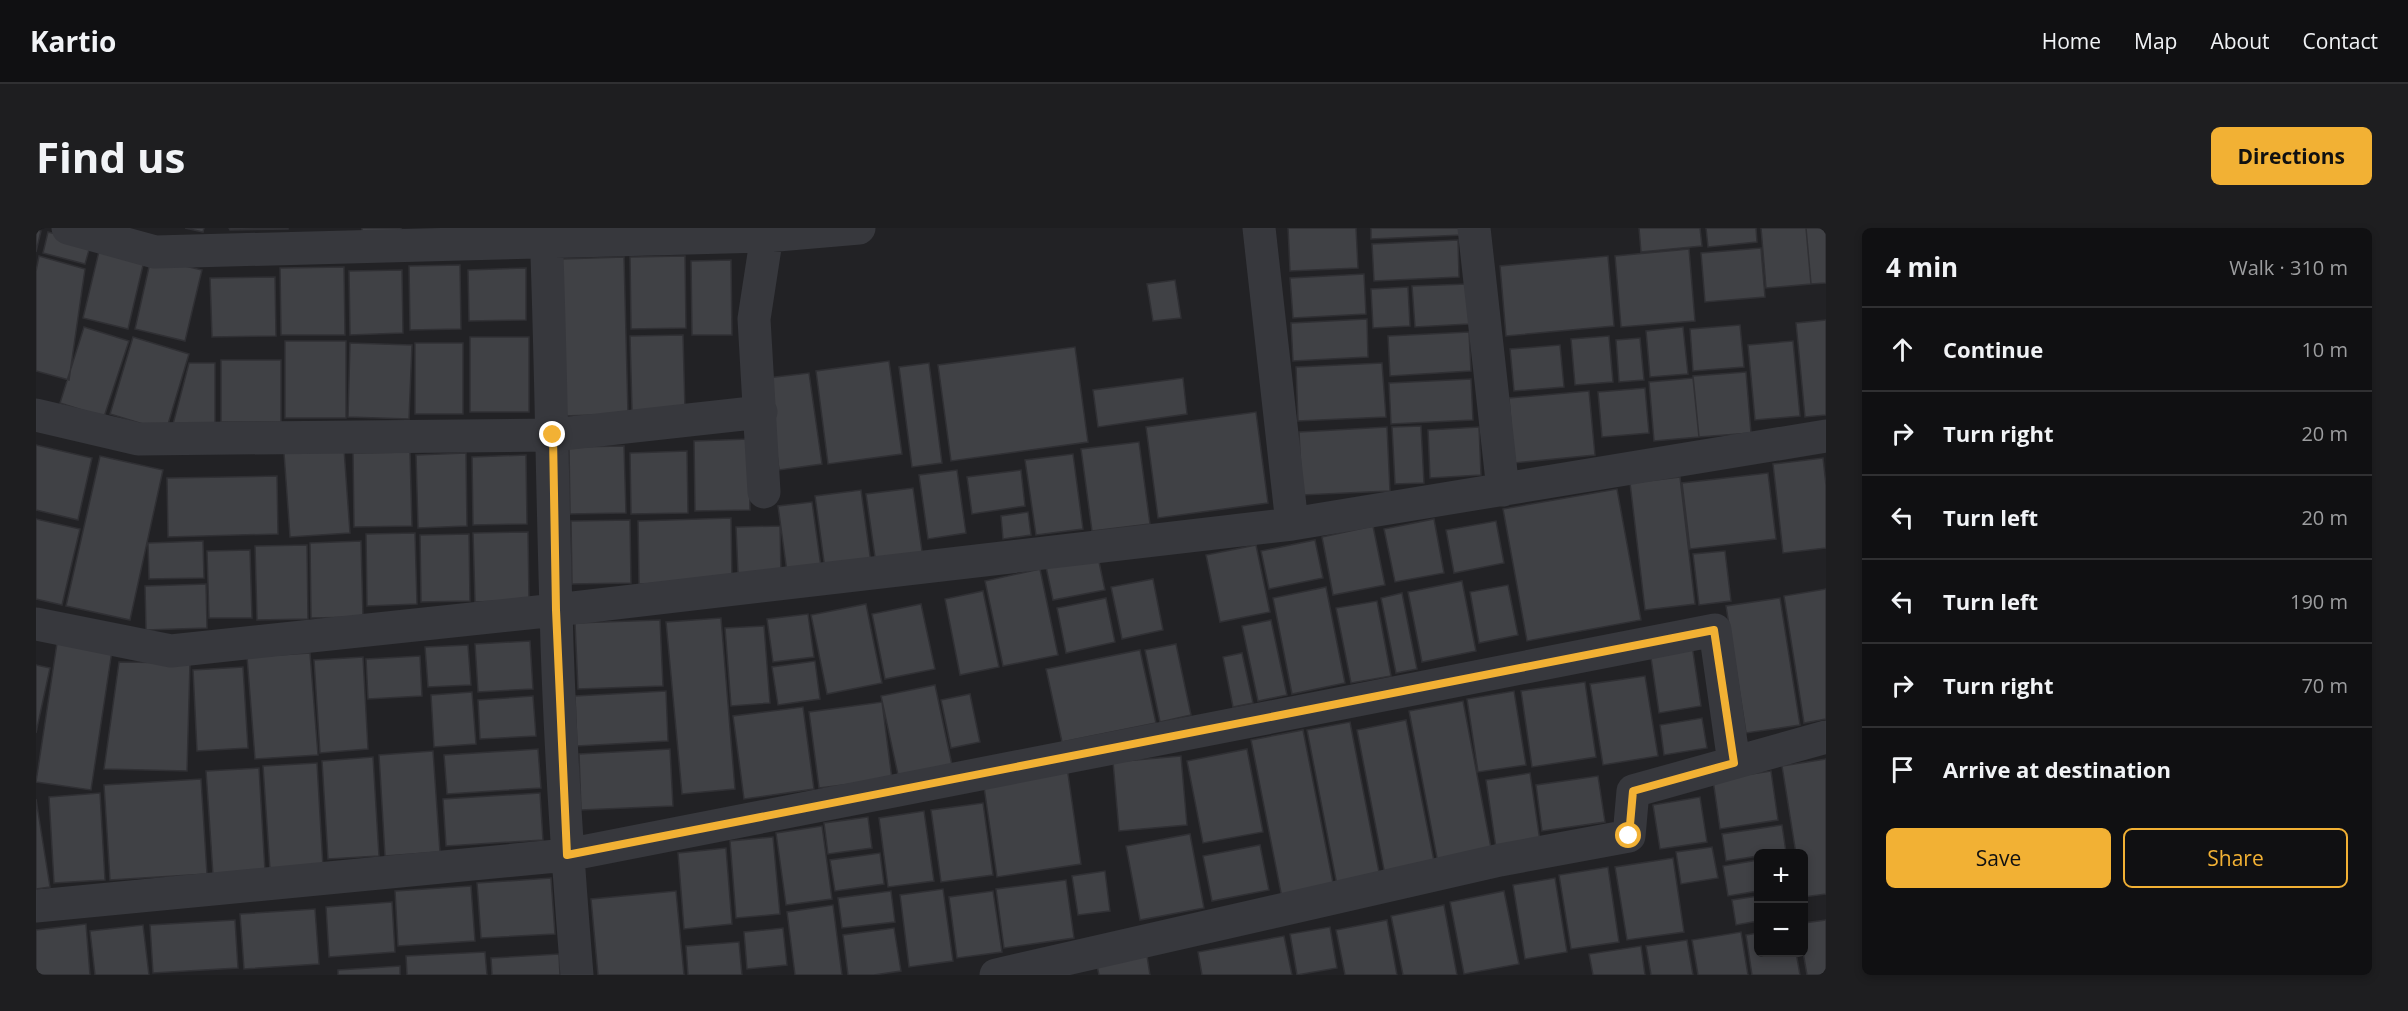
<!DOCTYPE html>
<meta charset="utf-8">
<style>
body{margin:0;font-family:"Open Sans",sans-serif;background:#1e1e20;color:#f1f3f6}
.controls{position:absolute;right:18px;bottom:18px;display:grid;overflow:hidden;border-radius:9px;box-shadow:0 3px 9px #0003}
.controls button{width:54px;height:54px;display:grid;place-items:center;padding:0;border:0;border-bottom:2px solid #303032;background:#101012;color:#f1f3f6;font:30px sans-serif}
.stop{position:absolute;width:18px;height:18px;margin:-14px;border:4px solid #f2b134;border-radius:50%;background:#fff}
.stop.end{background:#f2b134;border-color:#fff;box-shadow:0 2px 6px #0008}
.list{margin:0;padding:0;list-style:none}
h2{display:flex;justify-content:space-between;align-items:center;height:78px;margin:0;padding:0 24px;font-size:26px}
h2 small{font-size:20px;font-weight:400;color:#9c9d9f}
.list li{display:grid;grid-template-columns:39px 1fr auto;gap:18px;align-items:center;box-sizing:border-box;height:84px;padding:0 24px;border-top:2px solid #303032}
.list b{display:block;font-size:22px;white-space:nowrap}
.list em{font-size:20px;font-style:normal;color:#9c9d9f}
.actions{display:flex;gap:12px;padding:18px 24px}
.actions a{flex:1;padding:14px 0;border:2px solid #f2b134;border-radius:9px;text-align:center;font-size:21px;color:#f2b134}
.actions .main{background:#f2b134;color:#111}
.icon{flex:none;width:33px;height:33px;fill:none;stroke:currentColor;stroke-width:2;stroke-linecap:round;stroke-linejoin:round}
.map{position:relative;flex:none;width:1790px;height:747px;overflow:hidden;border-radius:9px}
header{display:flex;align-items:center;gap:36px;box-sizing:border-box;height:84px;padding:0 30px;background:#101012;border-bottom:2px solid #303032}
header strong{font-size:28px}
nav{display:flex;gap:33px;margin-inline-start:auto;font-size:21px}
.intro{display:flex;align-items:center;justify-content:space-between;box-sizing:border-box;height:144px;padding:0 36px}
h1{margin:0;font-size:42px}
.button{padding:15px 27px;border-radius:9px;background:#f2b134;color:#111;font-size:21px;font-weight:700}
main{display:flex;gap:36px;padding:0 36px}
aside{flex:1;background:#101012;border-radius:9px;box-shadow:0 3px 9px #0003}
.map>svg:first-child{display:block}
.built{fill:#222225;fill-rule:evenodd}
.building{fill:#404145;stroke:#303034;stroke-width:1.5}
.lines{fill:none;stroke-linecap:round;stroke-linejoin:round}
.minor{stroke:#37383d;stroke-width:33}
.route{stroke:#f2b134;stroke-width:8}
</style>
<header>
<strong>Kartio</strong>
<nav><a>Home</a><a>Map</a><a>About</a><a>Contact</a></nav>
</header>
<div class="intro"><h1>Find us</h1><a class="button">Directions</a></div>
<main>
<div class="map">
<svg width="1790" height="747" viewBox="0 0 1790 747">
<rect width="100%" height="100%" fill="#161618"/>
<path class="built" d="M0,0H1790V747H0ZM1722,626H1768V724H1722Z"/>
<path class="building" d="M149,0H168L167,4Z
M193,0H252V1L194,2Z
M326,0H365V4L326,5Z
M1252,0H1320L1322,40L1254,43Z
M1335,0H1427V7L1335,11Z
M1603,0H1664L1666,18L1605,24Z
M1670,0H1720L1721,14L1672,19Z
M1725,0H1770L1775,56L1730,60Z
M1770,0H1790V55L1775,56Z
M0,2L5,3L0,24Z
M12,4L55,15L49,36L7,25Z
M1422,12L1423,49L1338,53L1336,16Z
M64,19L109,29L92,101L47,90Z
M1725,20L1729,69L1669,74L1665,25Z
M1653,21L1659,93L1585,99L1579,28Z
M3,28L49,41L33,152L0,143V43Z
M649,28L650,100L595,101L594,29Z
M1572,28L1578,98L1470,108L1464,38Z
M588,29L592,186L527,188L524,31Z
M115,30L166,42L149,113L99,101Z
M695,32L696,107H656L655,33Z
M424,37L425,101L374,102L373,38Z
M308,39L309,107H245L244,40Z
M490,40V92L433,93L432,42Z
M366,42L367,105L314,107L313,43Z
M1328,46L1330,86L1257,90L1254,50Z
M239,49L240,108L176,109L174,50Z
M1139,52L1145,90L1117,93L1111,56Z
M1431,56L1433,96L1379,99L1376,58Z
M1372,59L1374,98L1337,100L1335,61Z
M1331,91L1332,129L1257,133L1255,95Z
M1790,92V187L1769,189L1760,95Z
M1704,97L1708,139L1657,143L1654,101Z
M48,99L93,113L68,189L24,175Z
M1647,99L1652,146L1614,149L1610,103Z
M1433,104L1435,143L1354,148L1352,108Z
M647,107L649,182L596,183L594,108Z
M1573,108L1577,154L1539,157L1535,111Z
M97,109L153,126L130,203L74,186Z
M434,109H493V184H434Z
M1604,110L1608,152L1583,154L1580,112Z
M249,113H310V190H249Z
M1757,113L1764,188L1719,192L1712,117Z
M314,115L376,117L373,191L312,189Z
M379,115H427V186H379Z
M1524,117L1528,159L1478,163L1474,121Z
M1039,119L1052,214L915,233L902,137Z
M185,132H245V194H185Z
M853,133L866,226L792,236L780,143Z
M153,135H179V200H136Z
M893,135L906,235L876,239L863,139Z
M1346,135L1350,189L1262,193L1260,139Z
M1710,144L1715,205L1663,209L1657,148Z
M773,145L786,236L743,242L731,150Z
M1147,150L1151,186L1062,199L1057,162Z
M1657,150L1663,209L1618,213L1613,154Z
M1435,151L1437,192L1355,196L1353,155Z
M1609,160L1613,205L1566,209L1562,164Z
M1553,163L1559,227L1478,235L1473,170Z
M1220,184L1232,275L1122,290L1110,199Z
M1385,198L1388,255L1359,256L1356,199Z
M1351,199L1354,263L1266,267L1263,204Z
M1443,199L1445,247L1394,250L1392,202Z
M713,211L714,282L659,283L658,213Z
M1103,214L1114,296L1056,303L1045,221Z
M0,217L56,230L42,292L0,282Z
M588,218L590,285L534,286L533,219Z
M308,221L314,305L254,309L248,225Z
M651,223L652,285L595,286L594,225Z
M374,224L376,298L318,299L317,225Z
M430,225L431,298L382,300L380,227Z
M1037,226L1047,301L1000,307L989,232Z
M490,227L491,296L437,297L436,229Z
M64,228L127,242L94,392L30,378Z
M1787,230L1790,257V320L1747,325L1737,236Z
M921,242L930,305L892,311L883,247Z
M985,242L989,278L936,286L931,249Z
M1732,245L1740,311L1654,321L1646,255Z
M241,248L242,306L132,309L131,250Z
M1644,249L1659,376L1609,382L1594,255Z
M877,260L887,330L840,336L830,266Z
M1581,261L1605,392L1491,413L1467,281Z
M825,262L835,335L789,341L779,268Z
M776,274L785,339L751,344L742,278Z
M992,284L995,307L967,311L965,288Z
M695,290L696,353L603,356L602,293Z
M0,291L44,301L26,377L0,371Z
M1398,291L1408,345L1359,354L1348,301Z
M594,292L595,355L536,356L535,293Z
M1460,293L1468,335L1418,345L1410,302Z
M744,298L745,345L702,346L700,299Z
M1337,298L1349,357L1297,367L1286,309Z
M492,304L493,372L439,374L437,305Z
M379,305L381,376L331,378L330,306Z
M433,306L434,373L385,374L384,307Z
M1279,312L1287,350L1233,361L1225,323Z
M167,313L168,350L113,351L112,315Z
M325,313L327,389L275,390L274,315Z
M271,317L272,391L221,392L219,318Z
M1220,317L1234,384L1184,394L1170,327Z
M214,322L216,390H173L171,323Z
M1689,323L1695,373L1663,377L1657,326Z
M1062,329L1069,362L1017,372L1010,339Z
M1004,341L1022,427L967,438L949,353Z
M1117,351L1127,402L1086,411L1075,359Z
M1426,353L1440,423L1386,434L1372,364Z
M170,356L171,400L110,402L109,358Z
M1472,357L1482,407L1443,415L1434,364Z
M1290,359L1309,455L1256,466L1237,370Z
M1790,361V491L1768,495L1748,368Z
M947,363L963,439L924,447L909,371Z
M1366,365L1381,441L1360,445L1345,370Z
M1070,370L1079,414L1030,425L1021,380Z
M1744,370L1764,497L1710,505L1690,378Z
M1341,373L1355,448L1315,455L1300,380Z
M830,376L846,455L791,466L775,387Z
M885,376L899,441L849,451L836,386Z
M772,386L778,429L737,434L731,391Z
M685,390L699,561L646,566L630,394Z
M624,392L627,458L542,461L539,395Z
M1235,392L1251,467L1222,473L1206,398Z
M728,398L734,475L695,478L689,400Z
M494,413L497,461L442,464L439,416Z
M21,415L76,423L55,562L0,554Z
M1140,416L1155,487L1124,494L1109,422Z
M432,417L435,457L392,459L389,419Z
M1656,417L1665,478L1623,485L1614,423Z
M1104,422L1120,495L1026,514L1010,441Z
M274,425L282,527L219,531L211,429Z
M1206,425L1217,475L1197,479L1187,429Z
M384,428L386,468L332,471L330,431Z
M327,429L332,521L284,525L278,432Z
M779,433L784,471L742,477L736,439Z
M83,434L154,435L151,543L68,541Z
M0,437L14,440L0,505Z
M207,439L212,520L161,523L157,442Z
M1609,448L1622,528L1567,537L1554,456Z
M1549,454L1560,529L1496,539L1485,463Z
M899,457L916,537L862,547L845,468Z
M630,463L632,513L541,518L539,468Z
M1478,463L1490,537L1442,544L1431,471Z
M436,464L440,516L398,519L395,467Z
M934,466L944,514L915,520L905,472Z
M497,468L500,508L444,511L442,472Z
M1427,473L1456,625L1402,635L1373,483Z
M846,474L856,551L783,560L773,484Z
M767,479L778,561L708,571L697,488Z
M1666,490L1671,520L1628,527L1624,497Z
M1370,492L1399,638L1349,647L1321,502Z
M1314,494L1344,649L1301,657L1271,502Z
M1267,502L1298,660L1246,670L1215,512Z
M502,521L505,560L411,566L408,527Z
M634,521L637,578L545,582L543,526Z
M1211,521L1227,604L1167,615L1151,533Z
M397,523L404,624L349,628L343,527Z
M1145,528L1151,597L1083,603L1077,534Z
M337,529L343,628L292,631L286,533Z
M1790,531V666L1768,669V626H1760L1746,538Z
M281,535L287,639L234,642L227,538Z
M1031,539L1045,636L961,649L947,552Z
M223,540L229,643L177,647L170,543Z
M1735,543L1742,592L1684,601L1677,552Z
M1494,545L1504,613L1460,620L1450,552Z
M1562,548L1569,594L1506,603L1500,557Z
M165,551L171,646L74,652L68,557Z
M64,565L69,652L18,655L13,569Z
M504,565L507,612L410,618L407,571Z
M1664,569L1671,614L1624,621L1617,577Z
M0,571L14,659L0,661Z
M947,575L957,647L905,654L895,582Z
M888,583L898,653L852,659L843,590Z
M832,589L836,620L792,626L788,595Z
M1746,597L1750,624L1722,626V628L1690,633L1686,606Z
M786,598L796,671L750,677L740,605Z
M1154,606L1168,680L1104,692L1090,618Z
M737,609L744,686L700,690L694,613Z
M1224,617L1233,662L1176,673L1167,628Z
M1676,619L1682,650L1645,656L1640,624Z
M690,620L696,696L648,701L642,625Z
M844,625L848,656L799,663L794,632Z
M1637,630L1648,704L1591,712L1579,639Z
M1722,632V663L1692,668L1687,638Z
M1572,639L1583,714L1535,721L1523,647Z
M1069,643L1074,683L1042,687L1036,648Z
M515,650L519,706L445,710L441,655Z
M1519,650L1531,724L1489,731L1477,657Z
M1030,652L1038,710L968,720L960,661Z
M435,658L439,713L362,718L359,663Z
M907,661L917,733L873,739L864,667Z
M640,663L648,747H562L555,671Z
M855,663L859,694L806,700L802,670Z
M957,663L966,724L921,730L913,669Z
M1468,663L1483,736L1428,746L1414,674Z
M1722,668V693L1700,697L1696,672Z
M356,674L359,724L293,729L290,679Z
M797,677L806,747H759L751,684Z
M1408,677L1421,747H1367L1355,688Z
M279,681L283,736L208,741L204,686Z
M199,692L202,740L117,745L114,697Z
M1351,692L1361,747H1309L1300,702Z
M1790,692V747H1771L1767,724L1768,695Z
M50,696L54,747H0V702Z
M107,697L113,747H59L54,703Z
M1294,699L1301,740L1261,747L1254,706Z
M747,700L751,737L711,741L708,704Z
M858,700L865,743L838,747H812L807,707Z
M1705,704L1712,747H1662L1656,712Z
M1722,705V724H1760L1764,747H1716L1710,707Z
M1248,708L1256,747H1166L1162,724Z
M1651,712L1657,747H1615L1610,718Z
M703,714L706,747H652L650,718Z
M1605,718L1609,747H1557L1553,726Z
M449,724L451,747H371L370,728Z
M523,726L524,747H456L455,730Z
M1111,728L1114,747H1063L1061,738Z
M364,738V747H302V742Z"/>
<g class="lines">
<path class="minor" d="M32,0L119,24L730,8L823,0
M510,0C515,127 516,254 520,381C523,503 531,625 541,747
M1223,0L1256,296
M1438,0L1467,262
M0,187L102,211L517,207L725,184
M728,264L718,91L732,0
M0,396L135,423L520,382L1256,296L1790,208
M0,678L531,627L1679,402L1698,535
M960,747L1464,632L1593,608L1597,563L1790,509"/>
</g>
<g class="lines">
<path class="route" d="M517,207L520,382L531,627L1678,402L1698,535L1597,563L1593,608"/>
</g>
</svg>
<div class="controls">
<button>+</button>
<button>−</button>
</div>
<div class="stop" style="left:1593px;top:608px"></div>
<div class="stop end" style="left:517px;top:207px"></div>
</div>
<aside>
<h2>4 min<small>Walk · 310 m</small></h2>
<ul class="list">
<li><svg class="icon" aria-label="ahead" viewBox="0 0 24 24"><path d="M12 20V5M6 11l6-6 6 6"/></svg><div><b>Continue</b></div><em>10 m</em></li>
<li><svg class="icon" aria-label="right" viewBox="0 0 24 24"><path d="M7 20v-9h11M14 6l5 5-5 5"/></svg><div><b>Turn right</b></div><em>20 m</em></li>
<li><svg class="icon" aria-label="left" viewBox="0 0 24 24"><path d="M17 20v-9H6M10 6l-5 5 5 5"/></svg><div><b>Turn left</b></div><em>20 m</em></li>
<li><svg class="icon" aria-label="left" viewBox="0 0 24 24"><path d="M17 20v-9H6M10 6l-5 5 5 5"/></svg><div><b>Turn left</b></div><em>190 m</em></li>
<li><svg class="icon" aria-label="right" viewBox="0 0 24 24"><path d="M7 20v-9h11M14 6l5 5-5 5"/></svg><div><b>Turn right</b></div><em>70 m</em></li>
<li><svg class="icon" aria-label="arrive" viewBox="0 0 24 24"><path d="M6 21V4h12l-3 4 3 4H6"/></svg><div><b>Arrive at destination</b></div></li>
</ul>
<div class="actions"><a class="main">Save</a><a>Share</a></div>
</aside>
</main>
